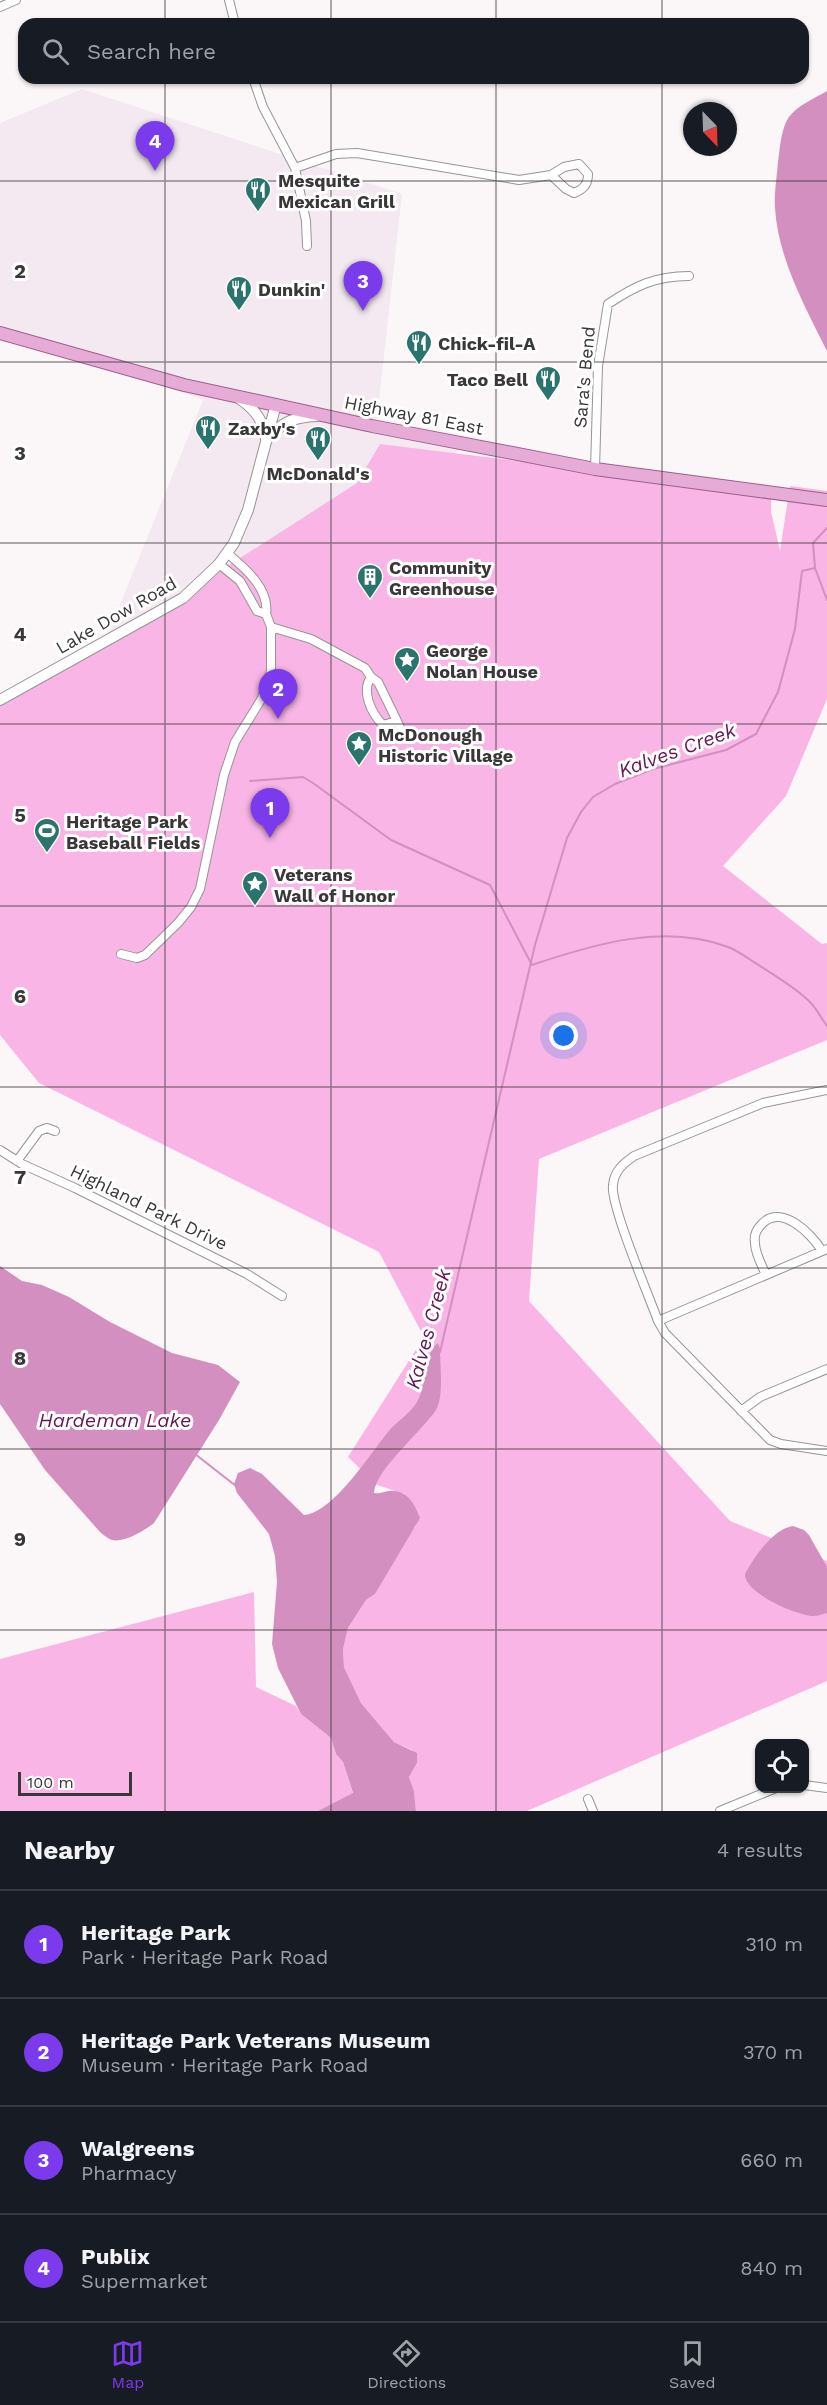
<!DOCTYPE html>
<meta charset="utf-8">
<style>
body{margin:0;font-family:"Work Sans",sans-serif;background:#20242c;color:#f1f3f6}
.controls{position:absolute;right:18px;bottom:18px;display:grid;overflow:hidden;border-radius:12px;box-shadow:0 2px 4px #0004}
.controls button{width:54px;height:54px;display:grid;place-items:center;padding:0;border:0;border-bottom:2px solid #363941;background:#171b24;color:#f1f3f6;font:30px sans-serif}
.compass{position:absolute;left:683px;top:102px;width:54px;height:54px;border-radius:50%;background:#171b24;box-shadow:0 2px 4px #0004;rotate:157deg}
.scale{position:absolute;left:18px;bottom:15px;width:114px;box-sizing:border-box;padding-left:6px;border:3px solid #393738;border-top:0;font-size:16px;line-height:21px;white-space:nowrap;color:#393738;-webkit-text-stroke:4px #fff;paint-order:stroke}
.you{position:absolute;left:564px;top:1036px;width:21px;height:21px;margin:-15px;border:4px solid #fff;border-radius:50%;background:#1a73e8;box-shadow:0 0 0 9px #1a73e833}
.badge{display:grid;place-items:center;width:39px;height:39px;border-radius:50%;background:#7c3aed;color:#fff;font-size:20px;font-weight:700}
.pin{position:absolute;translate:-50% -50px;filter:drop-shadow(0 2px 3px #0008)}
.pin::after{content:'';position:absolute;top:32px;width:21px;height:18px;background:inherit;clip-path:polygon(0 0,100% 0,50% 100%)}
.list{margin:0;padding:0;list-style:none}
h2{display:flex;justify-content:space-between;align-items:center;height:78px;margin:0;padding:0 24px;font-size:26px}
h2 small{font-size:20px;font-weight:400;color:#9ea1a6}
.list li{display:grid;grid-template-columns:39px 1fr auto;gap:18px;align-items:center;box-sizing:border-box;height:108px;padding:0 24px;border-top:2px solid #363941}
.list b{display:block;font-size:22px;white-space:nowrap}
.list p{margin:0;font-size:20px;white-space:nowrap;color:#9ea1a6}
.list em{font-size:20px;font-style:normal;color:#9ea1a6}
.icon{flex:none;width:33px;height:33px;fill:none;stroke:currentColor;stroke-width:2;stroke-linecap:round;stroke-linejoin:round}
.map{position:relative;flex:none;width:827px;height:1811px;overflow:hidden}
.search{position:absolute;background:#171b24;box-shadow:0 2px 4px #0004;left:18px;right:18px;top:18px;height:66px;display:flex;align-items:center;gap:15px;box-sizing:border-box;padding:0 21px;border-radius:18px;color:#9ea1a6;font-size:22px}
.sheet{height:510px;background:#171b24}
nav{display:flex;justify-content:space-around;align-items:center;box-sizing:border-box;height:84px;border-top:2px solid #363941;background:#171b24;font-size:16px;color:#9ea1a6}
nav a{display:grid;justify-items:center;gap:3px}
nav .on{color:#7c3aed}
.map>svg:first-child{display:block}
.built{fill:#f4e9f1}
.green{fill:#f9b5e5}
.water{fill:#d28fbf}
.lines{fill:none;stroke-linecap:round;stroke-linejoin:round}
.stream{stroke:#d28fbf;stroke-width:2}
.minor-casing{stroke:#979496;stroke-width:10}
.tertiary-casing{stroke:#979496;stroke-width:12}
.primary-casing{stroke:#9e5e8e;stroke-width:14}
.minor{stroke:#fff;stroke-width:8}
.tertiary{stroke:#fff;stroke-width:10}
.primary{stroke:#e6abd7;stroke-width:12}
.grid{fill:none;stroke:#393738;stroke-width:1.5;stroke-opacity:0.55}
.labels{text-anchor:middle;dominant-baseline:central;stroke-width:6;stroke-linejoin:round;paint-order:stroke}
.poi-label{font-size:18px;font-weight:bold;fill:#393738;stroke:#fff;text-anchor:start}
.street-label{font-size:18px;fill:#393738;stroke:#fff}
.water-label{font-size:20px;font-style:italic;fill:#661755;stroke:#fff}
.grid-label{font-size:20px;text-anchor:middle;font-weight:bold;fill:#393738;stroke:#fff;stroke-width:6;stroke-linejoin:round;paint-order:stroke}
</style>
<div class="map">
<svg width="827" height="1811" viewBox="0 0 827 1811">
<rect width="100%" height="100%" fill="#fbf7f9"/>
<path class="built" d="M82,89L402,194L376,428L475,442L104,644L203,400L0,330V123Z"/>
<path class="green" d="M380,444L771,492V511L780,551L790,486L827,491V699L786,796L723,866L822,944L827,943V1040L539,1159L529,1301L730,1521L827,1561V1681L527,1811H416L414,1791L409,1777L417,1763L412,1750L394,1742L361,1703L344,1667L343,1649L348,1628L366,1600L375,1594L408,1535L416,1526L405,1494L377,1485L348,1457L424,1337L379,1252L39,1083L0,1035V701L111,641L357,483Z
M254,1592L256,1687L296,1706L301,1714L331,1738L336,1754L343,1762L353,1794L318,1811H0V1659Z"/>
<path class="water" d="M827,91V351C805,307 778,258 775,208C774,193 777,176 778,162C780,148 781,128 789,117C798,105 815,98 827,91Z
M0,1266L22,1281L42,1285L69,1297L110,1322L172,1353L218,1365L240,1382L219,1420L154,1523C145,1530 125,1543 112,1540C108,1539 104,1535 100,1532L45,1470L0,1404Z
M438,1343L440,1349C440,1365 444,1396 436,1410C423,1430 375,1470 374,1493C380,1494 382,1492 389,1491C406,1488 415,1504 420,1518L375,1594L366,1600L348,1628L343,1649L344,1667L361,1703L394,1742L417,1753V1763L409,1777L414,1791L416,1811H318L353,1793L343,1762L336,1754L331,1738L301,1714L278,1668L272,1644L277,1582L275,1556L269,1534L237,1493L234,1484L238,1473L250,1468L262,1474L304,1515C333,1513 370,1454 388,1432C397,1421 410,1414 417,1402C426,1386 425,1366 432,1348Z
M793,1526L804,1530L809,1535L827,1567V1613C822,1614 818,1616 813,1616C796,1615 744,1593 745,1574C754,1557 773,1529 793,1526Z"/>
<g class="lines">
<path class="stream" d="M827,528L813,543L815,568L827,600
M250,781L303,777L313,783L391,840L490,885L532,965
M532,965C594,944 664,923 728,947C739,951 750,960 760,966C776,976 794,987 808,1000C816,1007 821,1018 827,1026
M440,1352L535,945L567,838L581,812L593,797L615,784L653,769L726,750L756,734L778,692L795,629L802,571L815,568
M195,1454L236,1486"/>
<defs>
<path id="minor" d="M229,0L235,24
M0,7L16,0
M253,78L263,107L295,168L306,221L307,246
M295,168L336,154L357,153L519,180L551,175L566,189L574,193C584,189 588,184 588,174L579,164L564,167L551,175
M595,469L598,366L608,304C635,286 655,276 689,276
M219,564L240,581L257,611L266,614C270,589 245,568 227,553
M271,627L311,639L365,668L371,677L378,682L397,721L383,725C371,713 361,691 371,677
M397,721L401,730
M121,954L137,958L145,955L178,923L191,907L200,889L224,775L235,742L262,698L271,671V627L266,614
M827,1090L763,1103L634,1156C624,1163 614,1171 613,1185C610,1205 649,1296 658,1321L665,1333L770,1440L781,1444L827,1451
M0,1150L22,1164L75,1188L247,1274L282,1296
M17,1161L39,1131L47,1128L55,1131
M766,1275C762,1265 755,1254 755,1243C754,1237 756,1230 761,1225C780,1202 812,1234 822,1251
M658,1321L827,1249
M741,1411L760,1397L827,1369
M804,1785L827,1788
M588,1799L593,1811
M720,1811L776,1788"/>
<path id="tertiary" d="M237,397C254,408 263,419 266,439
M270,437C282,421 297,417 316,416
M0,700L183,598L219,564L234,543L248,510L276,404"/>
<path id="primary" d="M0,333L184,385L372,426L595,469L827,500"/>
</defs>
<use href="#minor" class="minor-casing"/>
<use href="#tertiary" class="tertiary-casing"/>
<use href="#primary" class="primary-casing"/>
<use href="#minor" class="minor"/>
<use href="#tertiary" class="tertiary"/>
<use href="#primary" class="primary"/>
</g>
<path class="grid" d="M165,0V24M331,0V24M496,0V24M662,0V24M165,78V1811M331,78V1811M496,78V1811M662,78V1811M0,181H827M0,362H827M0,543H827M0,724H827M0,906H827M0,1087H827M0,1268H827M0,1449H827M0,1630H827"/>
<defs>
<symbol id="restaurant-pin" viewBox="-11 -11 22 30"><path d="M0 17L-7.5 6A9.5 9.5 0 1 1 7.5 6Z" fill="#2b746e" stroke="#fff"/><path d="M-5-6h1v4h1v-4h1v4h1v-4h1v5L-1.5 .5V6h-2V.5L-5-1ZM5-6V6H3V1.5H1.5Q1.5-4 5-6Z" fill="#fff"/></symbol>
<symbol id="building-pin" viewBox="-11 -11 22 30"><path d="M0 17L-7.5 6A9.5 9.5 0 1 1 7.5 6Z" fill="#2b746e" stroke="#fff"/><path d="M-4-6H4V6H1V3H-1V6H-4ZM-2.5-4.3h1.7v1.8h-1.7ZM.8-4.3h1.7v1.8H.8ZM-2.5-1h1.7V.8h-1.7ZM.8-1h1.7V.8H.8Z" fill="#fff"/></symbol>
<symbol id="sight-pin" viewBox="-11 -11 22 30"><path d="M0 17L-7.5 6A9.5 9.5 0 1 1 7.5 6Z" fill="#2b746e" stroke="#fff"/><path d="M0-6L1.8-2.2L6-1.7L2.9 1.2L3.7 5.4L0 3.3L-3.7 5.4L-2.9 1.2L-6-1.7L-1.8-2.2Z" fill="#fff"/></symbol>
<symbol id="stadium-pin" viewBox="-11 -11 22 30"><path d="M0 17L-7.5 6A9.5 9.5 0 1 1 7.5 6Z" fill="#2b746e" stroke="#fff"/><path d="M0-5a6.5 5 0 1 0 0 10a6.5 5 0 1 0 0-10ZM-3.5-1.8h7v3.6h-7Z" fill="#fff"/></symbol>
</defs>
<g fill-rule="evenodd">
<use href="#restaurant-pin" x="243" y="175" width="30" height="40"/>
<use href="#restaurant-pin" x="224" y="274" width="30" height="40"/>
<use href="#restaurant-pin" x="404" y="328" width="30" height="40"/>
<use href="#restaurant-pin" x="533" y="364" width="30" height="40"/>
<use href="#restaurant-pin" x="193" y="413" width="30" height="40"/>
<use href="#restaurant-pin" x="303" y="424" width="30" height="40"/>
<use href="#building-pin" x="355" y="562" width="30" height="40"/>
<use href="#sight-pin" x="392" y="645" width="30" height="40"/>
<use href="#sight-pin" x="344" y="729" width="30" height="40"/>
<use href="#stadium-pin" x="32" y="816" width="30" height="40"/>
<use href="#sight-pin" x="240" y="869" width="30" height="40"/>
</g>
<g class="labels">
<g class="poi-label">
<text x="278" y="180">Mesquite<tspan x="278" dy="21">Mexican Grill</tspan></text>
<text x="258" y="289">Dunkin'</text>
<text x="438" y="343">Chick-fil-A</text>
<text x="528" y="379" text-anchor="end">Taco Bell</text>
<text x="228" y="428">Zaxby's</text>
<text x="318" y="473" text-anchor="middle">McDonald's</text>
<text x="389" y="567">Community<tspan x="389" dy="21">Greenhouse</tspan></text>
<text x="426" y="650">George<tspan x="426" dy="21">Nolan House</tspan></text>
<text x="378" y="734">McDonough<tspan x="378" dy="21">Historic Village</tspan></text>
<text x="66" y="821">Heritage Park<tspan x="66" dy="21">Baseball Fields</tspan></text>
<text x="274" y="874">Veterans<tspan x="274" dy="21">Wall of Honor</tspan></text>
</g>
<g class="street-label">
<text transform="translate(584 377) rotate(-85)">Sara's Bend</text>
<text transform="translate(414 415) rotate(11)">Highway 81 East</text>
<text transform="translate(116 615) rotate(-30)">Lake Dow Road</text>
<text transform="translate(149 1207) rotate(26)">Highland Park Drive</text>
</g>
<g class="water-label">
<text transform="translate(677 750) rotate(-20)">Kalves Creek</text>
<text transform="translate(428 1329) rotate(-75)">Kalves Creek</text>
<text x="115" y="1420">Hardeman Lake</text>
</g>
</g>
<g class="grid-label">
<text x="20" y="278">2</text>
<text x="20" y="460">3</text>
<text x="20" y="641">4</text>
<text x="20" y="822">5</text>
<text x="20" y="1003">6</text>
<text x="20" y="1184">7</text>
<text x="20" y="1365">8</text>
<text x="20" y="1546">9</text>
</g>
</svg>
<div class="controls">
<button><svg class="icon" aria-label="locate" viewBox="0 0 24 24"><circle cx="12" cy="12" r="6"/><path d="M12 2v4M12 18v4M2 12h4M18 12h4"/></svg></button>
</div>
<svg class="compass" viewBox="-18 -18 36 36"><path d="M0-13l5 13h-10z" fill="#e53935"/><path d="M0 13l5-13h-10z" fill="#9ea1a6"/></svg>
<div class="scale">100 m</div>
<div class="you"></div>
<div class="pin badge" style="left:270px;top:838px">1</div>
<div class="pin badge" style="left:278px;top:719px">2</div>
<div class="pin badge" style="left:363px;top:311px">3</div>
<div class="pin badge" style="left:155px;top:171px">4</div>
<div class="search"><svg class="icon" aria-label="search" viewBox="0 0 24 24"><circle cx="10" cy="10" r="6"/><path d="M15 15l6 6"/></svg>Search here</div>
</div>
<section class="sheet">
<h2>Nearby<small>4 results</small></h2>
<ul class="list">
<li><span class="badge">1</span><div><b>Heritage Park</b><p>Park · Heritage Park Road</p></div><em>310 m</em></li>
<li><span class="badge">2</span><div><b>Heritage Park Veterans Museum</b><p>Museum · Heritage Park Road</p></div><em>370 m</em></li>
<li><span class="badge">3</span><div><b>Walgreens</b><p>Pharmacy</p></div><em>660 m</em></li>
<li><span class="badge">4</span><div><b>Publix</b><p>Supermarket</p></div><em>840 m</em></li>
</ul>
</section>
<nav>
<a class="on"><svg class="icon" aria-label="map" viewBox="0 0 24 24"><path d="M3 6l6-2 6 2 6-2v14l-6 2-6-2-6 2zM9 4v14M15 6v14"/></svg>Map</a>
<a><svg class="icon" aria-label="directions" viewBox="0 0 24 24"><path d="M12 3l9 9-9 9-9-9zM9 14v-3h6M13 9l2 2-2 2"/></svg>Directions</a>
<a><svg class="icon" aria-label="saved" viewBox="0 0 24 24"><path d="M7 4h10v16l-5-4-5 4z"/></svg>Saved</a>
</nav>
